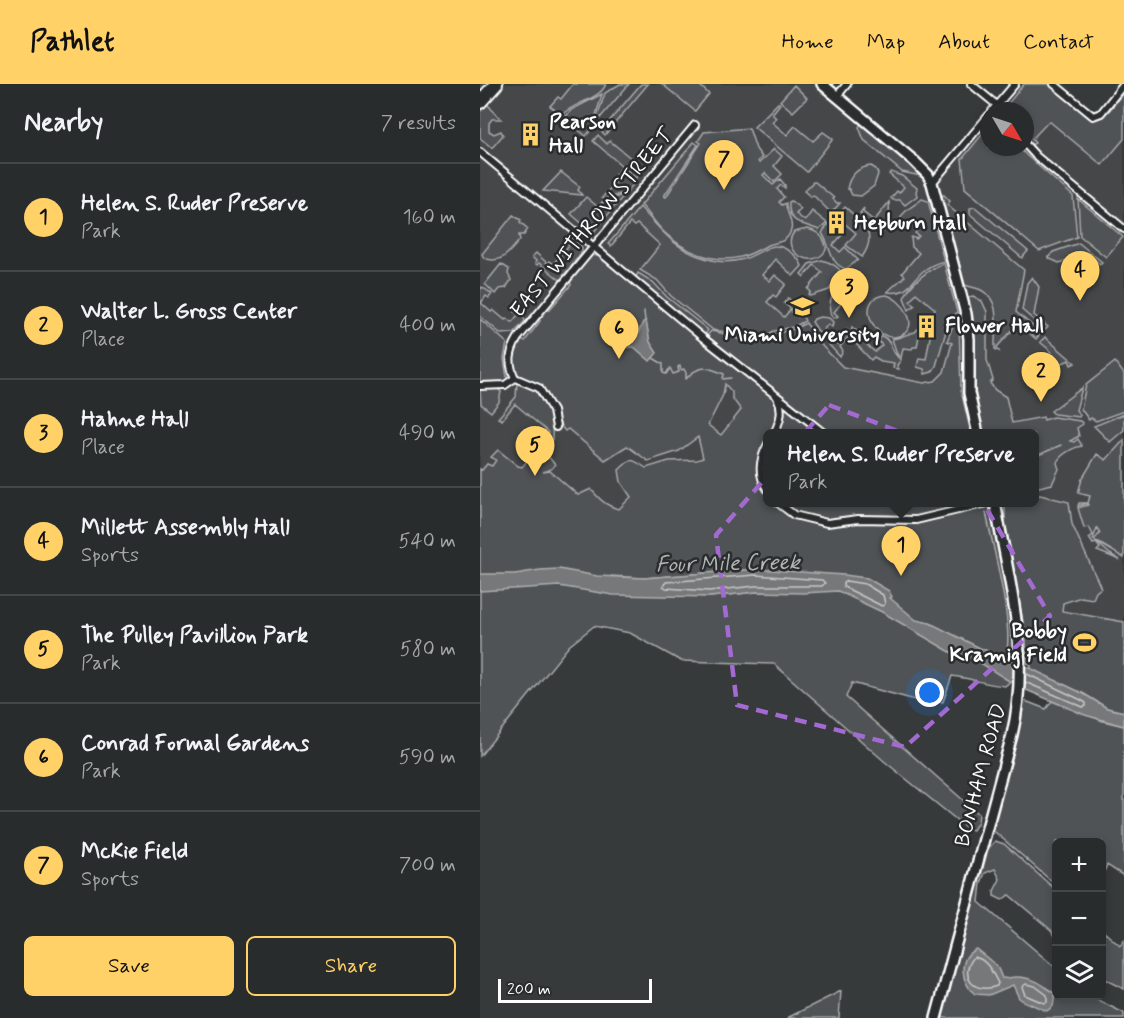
<!DOCTYPE html>
<meta charset="utf-8">
<style>
body{margin:0;font-family:Mynerve,sans-serif;background:#353838;color:#f1f3f6}
.controls{position:absolute;right:18px;bottom:18px;display:grid;overflow:hidden;border-radius:9px;box-shadow:0 3px 9px #0003}
.controls button{width:54px;height:54px;display:grid;place-items:center;padding:0;border:0;border-bottom:2px solid #454848;background:#292c2c;color:#f1f3f6;font:30px sans-serif}
.compass{position:absolute;left:500px;top:18px;width:54px;height:54px;border-radius:50%;background:#292c2c;box-shadow:0 3px 9px #0003;rotate:129deg}
.scale{position:absolute;left:18px;bottom:15px;width:154px;box-sizing:border-box;padding-left:6px;border:3px solid #fff;border-top:0;font-size:16px;line-height:21px;white-space:nowrap;color:#fff;-webkit-text-stroke:4px #2a2d2e;paint-order:stroke}
.you{position:absolute;left:450px;top:609px;width:21px;height:21px;margin:-15px;border:4px solid #fff;border-radius:50%;background:#1a73e8;box-shadow:0 0 0 9px #1a73e833}
.badge{display:grid;place-items:center;width:39px;height:39px;border-radius:50%;background:#ffd166;color:#111;font-size:20px;font-weight:700}
.pin{position:absolute;translate:-50% -50px;filter:drop-shadow(0 2px 3px #0008)}
.pin::after{content:'';position:absolute;top:32px;width:21px;height:18px;background:inherit;clip-path:polygon(0 0,100% 0,50% 100%)}
.popup{position:absolute;left:283px;top:345px;width:276px;height:78px;box-sizing:border-box;display:grid;place-content:center;border-radius:9px;background:#292c2c;filter:drop-shadow(0 2px 4px #0005);font-size:20px;white-space:nowrap;color:#a5a7a9}
.popup b{font-size:22px;color:#f1f3f6}
.popup::after{content:'';position:absolute;left:50%;top:100%;margin-left:-12px;border:12px solid transparent;border-top-color:#292c2c}
.list{margin:0;padding:0;list-style:none}
h2{display:flex;justify-content:space-between;align-items:center;height:78px;margin:0;padding:0 24px;font-size:26px}
h2 small{font-size:20px;font-weight:400;color:#a5a7a9}
.list li{display:grid;grid-template-columns:39px 1fr auto;gap:18px;align-items:center;box-sizing:border-box;height:108px;padding:0 24px;border-top:2px solid #454848}
.list b{display:block;font-size:22px;white-space:nowrap}
.list p{margin:0;font-size:20px;white-space:nowrap;color:#a5a7a9}
.list em{font-size:20px;font-style:normal;color:#a5a7a9}
.actions{display:flex;gap:12px;padding:18px 24px}
.actions a{flex:1;padding:14px 0;border:2px solid #ffd166;border-radius:9px;text-align:center;font-size:21px;color:#ffd166}
.actions .main{background:#ffd166;color:#111}
.icon{flex:none;width:33px;height:33px;fill:none;stroke:currentColor;stroke-width:2;stroke-linecap:round;stroke-linejoin:round}
.map{position:relative;flex:none;width:644px;height:934px;overflow:hidden}
header{display:flex;align-items:center;gap:36px;box-sizing:border-box;height:84px;padding:0 30px;background:#ffd166;color:#111}
header strong{font-size:28px}
nav{display:flex;gap:33px;margin-inline-start:auto;font-size:21px}
main{display:flex}
aside{flex:1;background:#292c2c}
.map>svg:first-child{display:block}
.built{fill:#444748;fill-rule:evenodd}
.green{fill:#505354;stroke:#a8a9aa;stroke-width:1.5;fill-rule:evenodd}
.water{fill:#767879;stroke:#adaeaf;stroke-width:1.5}
.lines{fill:none;stroke-linecap:round;stroke-linejoin:round}
.shore{stroke:#c8c9c9;stroke-width:1.5}
.stream{stroke:#adaeaf;stroke-width:1.5}
.street-casing{stroke:#fff;stroke-width:10}
.secondary-casing{stroke:#fff;stroke-width:14}
.highway-casing{stroke:#fff;stroke-width:16}
.street{stroke:#2a2d2e;stroke-width:6}
.secondary{stroke:#2a2d2e;stroke-width:9}
.highway{stroke:#2a2d2e;stroke-width:12}
.marked{fill:none;stroke:#a36bd2;stroke-width:4.5;stroke-dasharray:12 8;stroke-linejoin:round}
.labels{text-anchor:middle;dominant-baseline:central;stroke-width:5;stroke-linejoin:round;paint-order:stroke}
.poi-label{font-size:21px;font-weight:bold;fill:#fff;stroke:#2a2d2e;text-anchor:start}
.street-label{font-size:21px;fill:#fff;stroke:#2a2d2e}
.water-label{font-size:22px;font-style:italic;fill:#b4b5b5;stroke:#2a2d2e}
</style>
<header>
<strong>Pathlet</strong>
<nav><a>Home</a><a>Map</a><a>About</a><a>Contact</a></nav>
</header>
<main>
<aside>
<h2>Nearby<small>7 results</small></h2>
<ul class="list">
<li><span class="badge">1</span><div><b>Helen S. Ruder Preserve</b><p>Park</p></div><em>160 m</em></li>
<li><span class="badge">2</span><div><b>Walter L. Gross Center</b><p>Place</p></div><em>400 m</em></li>
<li><span class="badge">3</span><div><b>Hahne Hall</b><p>Place</p></div><em>490 m</em></li>
<li><span class="badge">4</span><div><b>Millett Assembly Hall</b><p>Sports</p></div><em>540 m</em></li>
<li><span class="badge">5</span><div><b>The Pulley Pavillion Park</b><p>Park</p></div><em>580 m</em></li>
<li><span class="badge">6</span><div><b>Conrad Formal Gardens</b><p>Park</p></div><em>590 m</em></li>
<li><span class="badge">7</span><div><b>McKie Field</b><p>Sports</p></div><em>700 m</em></li>
</ul>
<div class="actions"><a class="main">Save</a><a>Share</a></div>
</aside>
<div class="map">
<svg width="644" height="934" viewBox="0 0 644 934">
<rect width="100%" height="100%" fill="#373a3b"/>
<filter id="ink" filterUnits="userSpaceOnUse"><feTurbulence type="fractalNoise" baseFrequency=".0167" numOctaves="2"/><feDisplacementMap in="SourceGraphic" scale="12" xChannelSelector="R" yChannelSelector="G"/><feConvolveMatrix kernelMatrix="1 2 1 2 8 2 1 2 1" color-interpolation-filters="sRGB"/></filter>
<g filter="url(#ink)">
<path class="built" d="M0,0H342L457,96L509,31V63H545V27H512L517,22L543,14L644,47V613L382,507L0,500ZM288,350H554V418H288Z"/>
<path class="green" d="M93,0H126C121,15 92,19 82,31L70,22L78,13L81,15Z
M140,0H149L115,40L125,9Z
M161,0H168L125,51L121,47Z
M182,0H218L229,10L215,27Z
M544,0H569L608,33C624,40 635,19 644,8V55L622,81L569,37L552,55L555,59L551,61L545,51V27H530L526,22Z
M314,1L327,14L313,28L300,17Z
M122,10L112,45L106,52L96,44L101,37L98,35L93,41L85,34L91,26Z
M298,19L300,20L292,30L296,34L292,38L307,51L315,42L333,57L343,48L353,55L327,88L274,43Z
M7,20L21,35H12L9,39V47L14,50L21,47L23,51L12,64L0,54V28Z
M381,39L435,86L441,92L422,88L384,56L379,43Z
M509,42V63H539L546,71L593,112L597,153L559,167L485,104L482,75Z
M269,44L276,65L282,73L278,77L279,79L294,65L302,72L294,82L302,90L294,98L285,89L283,91L293,101L300,95L305,101V104L301,101L297,105L304,113L299,118L302,121L306,119C305,128 314,137 311,146C307,160 297,157 286,162C278,166 270,171 261,173C234,180 205,168 185,149C176,141 170,130 161,121L214,58L218,61L184,112L186,113L221,59L218,57L224,48Z
M118,51L127,60L130,57L164,85L156,94L113,57Z
M391,82L396,85L398,90L394,102L381,112L372,111L369,105H367C369,92 378,83 391,82Z
M141,84L156,97L147,108L124,115L122,114L139,94L136,90Z
M81,88L100,103L98,106L102,111L63,107Z
M411,88L422,92L437,104L436,108L437,112L425,121L420,116H413L411,114L417,107L419,109L424,103L409,90Z
M333,98H335L354,114L353,115L357,119H360L353,127L350,128L333,111L331,113L324,107Z
M145,110L113,149L91,130L106,113L118,123L122,118L124,119L126,117Z
M464,111L470,117L467,121L544,186L536,228L561,249L556,255L538,240L517,263L519,267L515,265C514,245 523,217 501,206C495,203 488,203 482,200L459,113Z
M442,115L448,117L464,177C456,179 448,183 442,188C429,200 428,211 407,208L425,192L422,189L439,169L432,163L431,154L432,153L436,155L439,152L435,149L439,144L433,140L429,144H425C410,133 434,122 442,115Z
M598,115L643,153L626,173L600,152Z
M311,117L321,125L316,130L325,137L332,127L347,139L339,146C323,139 307,140 309,118Z
M409,118C410,128 409,143 401,150L385,136L380,129L384,124L383,128L394,137Z
M160,123C181,146 196,167 228,175C240,179 253,178 264,175C285,168 293,152 314,171C318,175 320,176 322,182L313,192L295,175L282,191L290,197L295,191L306,200L296,213L293,211L287,218L304,233L311,225L304,219L308,214L316,221L312,228L318,233L322,231L325,237L313,243L294,247L275,257L266,256L252,249L233,246L191,212L177,196L160,186L180,161L157,140L154,142L150,139L131,162L128,160Z
M365,123C382,138 399,149 382,173L366,161L376,149L357,133Z
M495,123L548,167L542,174L490,130V124Z
M33,131L41,136L40,138L48,145L44,151H39L40,156C29,168 22,181 4,174L2,170Z
M348,140L362,151L353,161L360,168L365,163L378,176L366,185C349,180 351,162 342,149Z
M327,145C338,147 346,154 346,166C334,187 299,168 314,148Z
M91,154L102,163V168L80,196L59,179L57,181L55,179L56,177L52,173L56,169L67,179L69,177L73,180L89,161L87,159Z
M599,159L622,178L620,180L607,169L579,179L568,174L573,168Z
M112,171L122,173L218,255L226,253L231,247L250,251L263,258L274,259L285,256L294,250L314,245L326,239L343,263L363,283L444,299L455,297L464,288L472,259L467,257L474,239L479,237L481,307L491,349L288,350V418L509,419L513,428L536,541L537,578L533,595L525,602C506,601 491,594 472,592L463,618L439,617L372,599L366,613L499,730L498,738L493,746L488,745L404,677L294,580L201,577L150,549L114,542L89,562L0,672V385L2,386L7,380L12,382L16,376L11,373L18,366L38,382L42,383L61,361L68,367V372L75,381L71,385L63,388L70,387L98,411L111,405C119,415 126,422 139,425L151,413L141,398L139,386C152,373 151,374 166,384L189,377L217,376L223,374L218,353L199,367L168,377L147,362L125,376L88,345L85,347C75,337 75,321 66,310C50,287 19,300 39,257H45L60,237L59,233L65,226H69L91,201L90,196ZM245,300L252,308V314L261,326L241,351L228,341L243,311ZM276,485L312,508H276L230,513L186,510L131,492L164,494Z
M342,176C349,178 360,183 362,190L349,206L331,212L329,211L331,208L328,205L342,188L334,181L324,193L321,190L329,180Z
M464,179L477,228L468,240L456,282L452,288L445,290L444,285L437,283L439,274L446,275L455,225L436,209L430,217L435,221L429,226L424,214C430,199 449,185 464,179Z
M21,180L29,185L28,190L31,196L26,204L19,205L15,210L5,200Z
M158,189L173,198L187,213L228,246L225,251L155,195Z
M366,189L377,191L385,199L382,202L378,199L354,228L358,232L354,234C342,224 358,200 366,189Z
M552,193L559,203L554,231L568,243L565,246L559,238L557,239L542,226L547,199Z
M2,203L12,210L9,214L6,212L1,219L11,228L13,226L25,236L27,234L32,238L38,231L35,228L40,226L45,237L34,249L21,250L0,232V206Z
M406,211C422,214 443,244 419,252C394,261 373,213 406,211Z
M493,212L502,217L507,228V276L513,296L510,299L515,306L526,313L532,339L563,333L564,336L573,333L600,337L603,340L597,344L599,352L590,357L594,358L598,355L602,362C594,363 579,371 577,379L579,385L572,400L555,404L554,350L502,349L493,314L487,218L489,213Z
M340,233L349,234L353,238L352,243L348,240L342,248L358,261L364,254L361,251L367,245L369,246V252L360,263L363,267L360,273L342,253L332,238L334,235Z
M0,235L27,259L24,275L27,293L29,294L25,297L0,300Z
M372,243L384,253L382,257L395,268L402,261L398,257L402,252C413,257 411,270 421,276L417,281L419,285L413,284L414,279L401,277L394,273L391,276L376,260L379,256L375,253L373,255L371,254Z
M438,245L440,246L437,263H433L432,265L423,264L421,274L417,270L412,255C421,254 426,250 435,248Z
M565,253L595,279L591,281L589,276L576,282L577,287L553,298L551,293L572,268L560,258Z
M635,278L644,290V327L616,337L611,334L609,336L601,325L606,301Z
M37,299C43,302 51,301 56,306C72,318 73,338 72,356L62,359L68,351V348L35,320L22,336L18,334L36,313Z
M17,304L21,308L19,318L11,328L1,320L0,305Z
M602,304L596,326L600,331L599,333L574,330L571,327Z
M644,330V346L630,358L614,342Z
M644,356V474L614,456L620,449L617,444L613,455L630,470L640,476L617,467L620,464L616,459L613,460L609,454L613,451L609,443L604,444L598,424L608,421V419L598,422L599,419H608L610,412L598,409L602,395L617,370L626,376Z
M560,411L589,418L592,440L621,504L616,508L613,515L601,513L583,519L582,527L644,538V628L627,624L604,610L552,586L550,580L547,579L546,555L525,438V419H535L536,421L540,420L539,419L554,418L555,412Z
M540,615L566,625L572,617L623,637L644,642V792L627,781L622,792V758H576V801L508,742Z
M515,757L524,760L576,806V853L571,846L529,811L522,816L514,812V807L520,795L515,785L505,789L501,799L499,818L576,884V912H609L644,929V934H464L462,932L492,817L491,815C496,793 499,773 515,757Z
M622,846L640,862L644,857V905L622,894Z
M361,907L359,934H307Z"/>
<path class="water" d="M166,237L170,258L177,269L170,277L154,263H135L136,258L157,252L163,238Z
M79,485L117,492L164,494L276,485L364,491L387,494L409,507L412,513L410,514L436,536L450,539L500,564L537,578L604,610L627,624L644,628V642L605,631L537,602L496,576L472,569L402,528L358,507L323,509L276,508L230,513L133,511L79,502L0,507V490H35L60,486Z
M496,865L517,882L522,894C527,895 530,893 536,893C553,893 562,900 575,910L573,922L567,927L543,917L539,914L533,901L509,911L495,910C481,899 477,874 496,865Z"/>
<g class="lines">
<path class="shore" d="M276,491L342,496L345,499L342,502H275L229,507L186,504L183,502L186,498Z
M366,497L385,500L403,511L405,520L402,522L364,503L363,499Z
M545,598L603,623L606,622V619L601,616L545,589
M494,873C507,875 512,888 518,899L517,902C492,911 479,891 494,873Z
M546,900L555,902L567,911V918L564,919L545,911L542,903Z"/>
<path class="stream" d="M164,227L165,237
M173,274L183,280V289L186,290L190,284L193,290L199,288L198,283L200,282L201,286L204,285L206,289V295C218,281 227,282 244,290L243,295L251,294
M554,373L581,361
M506,428C512,461 536,546 525,574"/>
<defs>
<path id="street" d="M491,0L524,27
M574,0L613,32L621,29L644,0
M357,12L367,0
M512,27L535,0
M545,60L556,72L644,145
M0,68L223,254L345,350
M452,99L509,31
M0,302L25,301L35,294
M76,343L73,327L59,304L35,294C28,279 29,269 38,254L215,41
M294,350C300,337 304,326 297,313
M288,360C279,376 277,391 288,406
M297,418L314,431L347,439L378,435L436,436L512,418"/>
<path id="secondary" d="M342,0L434,77L448,91L452,99L486,230L489,255V309L498,350
M456,934L532,651C551,570 529,498 515,418"/>
<path id="highway" d="M0,18L16,0"/>
</defs>
<use href="#street" class="street-casing"/>
<use href="#secondary" class="secondary-casing"/>
<use href="#highway" class="highway-casing"/>
<use href="#street" class="street"/>
<use href="#secondary" class="secondary"/>
<use href="#highway" class="highway"/>
</g>
</g>
<path class="marked" d="M349,321L473,368L570,532L425,663L257,621L236,451Z"/>
<defs>
<symbol id="building-bare" viewBox="-9 -9 18 18"><path d="M-4-6H4V6H1V3H-1V6H-4ZM-2.5-4.3h1.7v1.8h-1.7ZM.8-4.3h1.7v1.8H.8ZM-2.5-1h1.7V.8h-1.7ZM.8-1h1.7V.8H.8Z" fill="#ffd166" stroke="#2a2d2e" stroke-width="2.5" paint-order="stroke"/></symbol>
<symbol id="university-bare" viewBox="-9 -9 18 18"><path d="M0-5L7-2L0 1L-7-2ZM-4 1L0 2.5L4 1V4Q0 6-4 4Z" fill="#ffd166" stroke="#2a2d2e" stroke-width="2.5" paint-order="stroke"/></symbol>
<symbol id="stadium-bare" viewBox="-9 -9 18 18"><path d="M0-5a6.5 5 0 1 0 0 10a6.5 5 0 1 0 0-10ZM-3.5-1.8h7v3.6h-7Z" fill="#ffd166" stroke="#2a2d2e" stroke-width="2.5" paint-order="stroke"/></symbol>
</defs>
<g fill-rule="evenodd">
<use href="#building-bare" x="34" y="34" width="33" height="33"/>
<use href="#building-bare" x="340" y="122" width="33" height="33"/>
<use href="#university-bare" x="306" y="206" width="33" height="33"/>
<use href="#building-bare" x="430" y="226" width="33" height="33"/>
<use href="#stadium-bare" x="588" y="542" width="33" height="33"/>
</g>
<g class="labels">
<g class="poi-label">
<text x="69" y="38">Pearson<tspan x="69" dy="24">Hall</tspan></text>
<text x="374" y="139">Hepburn Hall</text>
<text x="465" y="242">Flower Hall</text>
<text x="322" y="251" text-anchor="middle">Miami University</text>
<text x="587" y="547" text-anchor="end">Bobby<tspan x="587" dy="24">Kramig Field</tspan></text>
</g>
<g class="street-label">
<text transform="translate(112 139) rotate(-50)">EAST WITHROW STREET</text>
<text transform="translate(501 691) rotate(-75)">BONHAM ROAD</text>
</g>
<g class="water-label">
<text transform="translate(248 480) rotate(-1)">Four Mile Creek</text>
</g>
</g>
</svg>
<div class="controls">
<button>+</button>
<button>−</button>
<button><svg class="icon" aria-label="layers" viewBox="0 0 24 24"><path d="M12 4l9 5-9 5-9-5zM3 14l9 5 9-5"/></svg></button>
</div>
<svg class="compass" viewBox="-18 -18 36 36"><path d="M0-13l5 13h-10z" fill="#e53935"/><path d="M0 13l5-13h-10z" fill="#a5a7a9"/></svg>
<div class="scale">200 m</div>
<div class="you"></div>
<div class="pin badge" style="left:421px;top:492px">1</div>
<div class="popup"><b>Helen S. Ruder Preserve</b>Park</div>
<div class="pin badge" style="left:561px;top:318px">2</div>
<div class="pin badge" style="left:369px;top:234px">3</div>
<div class="pin badge" style="left:600px;top:217px">4</div>
<div class="pin badge" style="left:55px;top:392px">5</div>
<div class="pin badge" style="left:139px;top:275px">6</div>
<div class="pin badge" style="left:244px;top:106px">7</div>
</div>
</main>
